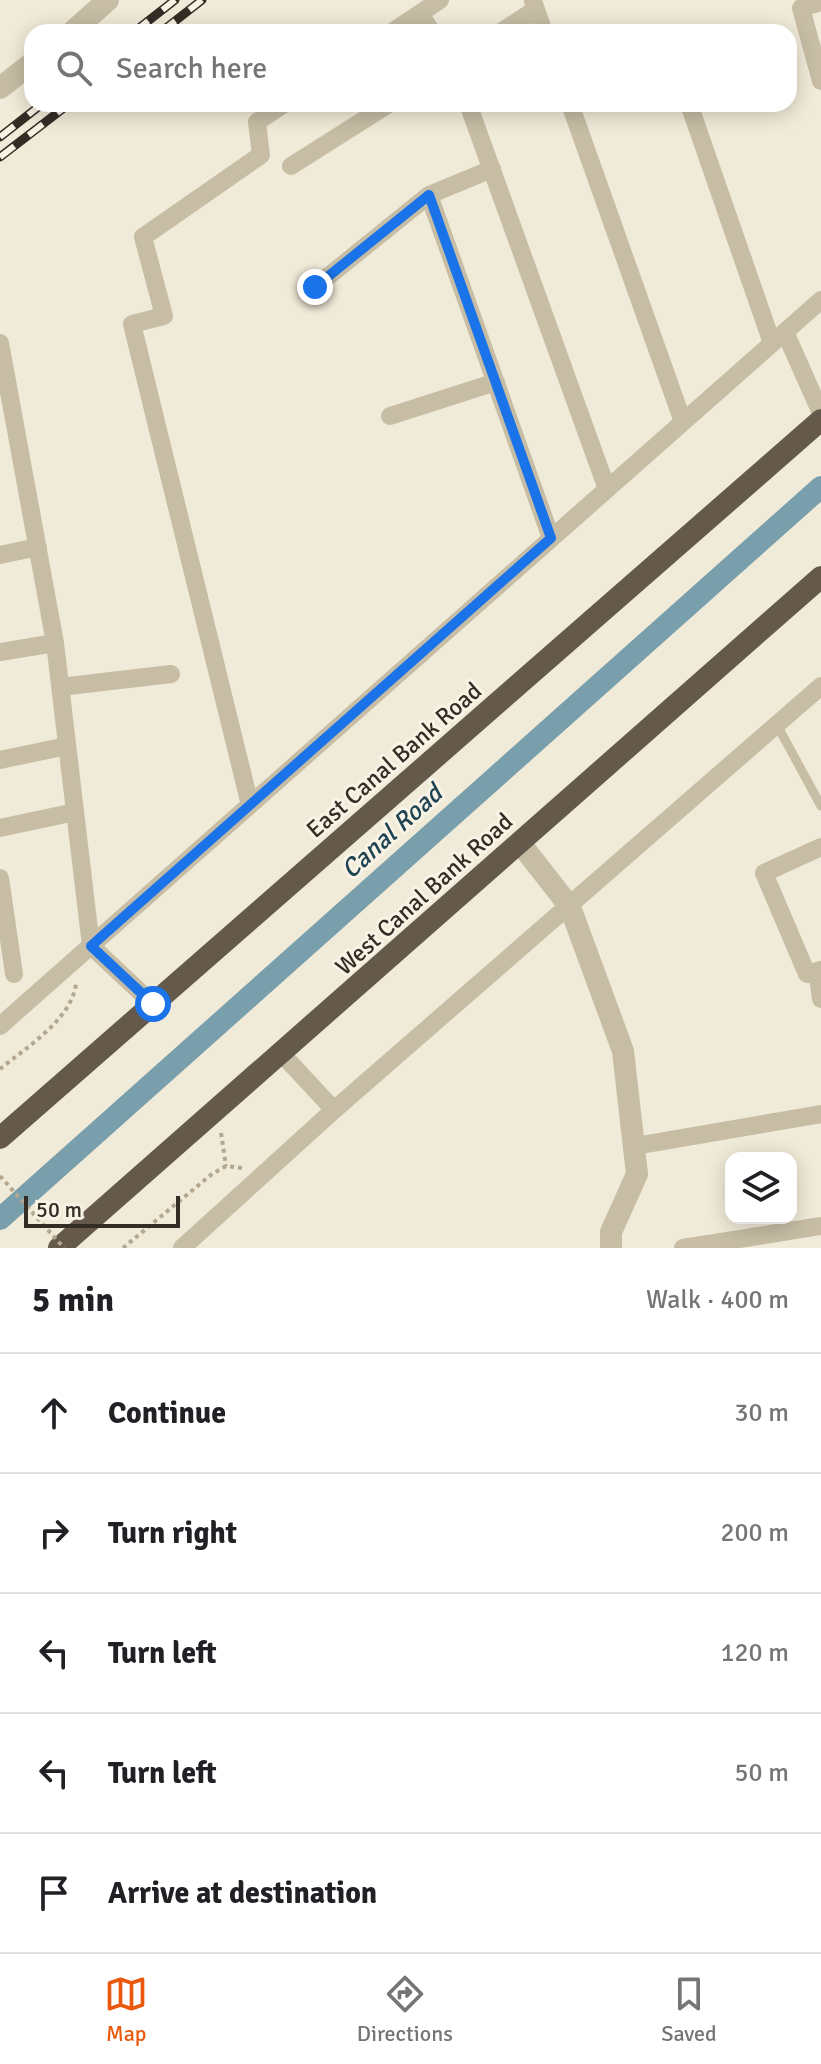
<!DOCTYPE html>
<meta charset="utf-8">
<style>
body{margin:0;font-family:Signika,sans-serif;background:#f2f2f2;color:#202124}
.controls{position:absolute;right:24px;bottom:24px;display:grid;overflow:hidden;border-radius:16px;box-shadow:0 4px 20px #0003}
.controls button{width:72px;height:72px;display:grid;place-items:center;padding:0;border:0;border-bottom:2px solid #e0e0e0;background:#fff;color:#202124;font:40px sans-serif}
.scale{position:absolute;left:24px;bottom:20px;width:156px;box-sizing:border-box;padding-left:8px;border:4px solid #332d26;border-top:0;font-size:22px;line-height:28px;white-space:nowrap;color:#332d26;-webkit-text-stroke:6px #f8f3e4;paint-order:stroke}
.stop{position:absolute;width:24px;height:24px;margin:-18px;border:6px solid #1a73e8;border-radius:50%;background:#fff}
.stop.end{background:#1a73e8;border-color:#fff;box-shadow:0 2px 8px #0008}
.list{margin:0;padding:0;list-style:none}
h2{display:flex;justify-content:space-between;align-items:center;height:104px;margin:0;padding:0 32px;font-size:34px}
h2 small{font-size:26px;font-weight:400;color:#757577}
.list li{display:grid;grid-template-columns:52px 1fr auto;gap:24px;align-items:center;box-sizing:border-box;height:120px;padding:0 32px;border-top:2px solid #e0e0e0}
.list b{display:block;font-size:30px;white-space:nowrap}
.list em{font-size:26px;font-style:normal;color:#757577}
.icon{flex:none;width:44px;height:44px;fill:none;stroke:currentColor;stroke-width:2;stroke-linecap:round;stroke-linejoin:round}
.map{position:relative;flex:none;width:821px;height:1248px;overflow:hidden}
.search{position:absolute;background:#fff;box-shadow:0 4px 20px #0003;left:24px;right:24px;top:24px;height:88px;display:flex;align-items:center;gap:20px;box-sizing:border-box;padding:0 28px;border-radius:24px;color:#757577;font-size:30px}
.sheet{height:704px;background:#fff}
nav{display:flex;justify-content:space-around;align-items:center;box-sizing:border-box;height:112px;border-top:2px solid #e0e0e0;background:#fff;font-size:22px;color:#757577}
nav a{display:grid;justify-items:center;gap:4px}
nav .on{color:#ea580c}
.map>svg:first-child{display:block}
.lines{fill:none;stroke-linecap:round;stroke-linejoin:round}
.canal{stroke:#799eac;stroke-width:22}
.path{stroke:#b3a78f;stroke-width:4;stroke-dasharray:4 4;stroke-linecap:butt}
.service{stroke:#c7bda5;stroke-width:9}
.minor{stroke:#c7bda5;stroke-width:18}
.tertiary{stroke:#c7bda5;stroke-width:22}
.trunk{stroke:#64594a;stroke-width:22}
.rail-casing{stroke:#332d26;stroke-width:9}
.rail{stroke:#f8f3e4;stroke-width:6;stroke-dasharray:18;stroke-linecap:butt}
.path-bridge{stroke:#b3a78f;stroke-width:4;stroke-dasharray:4 4;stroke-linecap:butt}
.route{stroke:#1a73e8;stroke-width:10}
.labels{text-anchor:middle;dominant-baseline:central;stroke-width:6;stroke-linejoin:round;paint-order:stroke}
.street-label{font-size:24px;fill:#332d26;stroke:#f8f3e4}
.water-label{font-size:26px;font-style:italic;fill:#1e4353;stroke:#f8f3e4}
</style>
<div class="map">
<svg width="821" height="1248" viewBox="0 0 821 1248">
<rect width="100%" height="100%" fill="#f0ead8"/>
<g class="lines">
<path class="canal" d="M0,1219L821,487"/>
<path class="path" d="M0,1069C27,1047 71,1020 76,984
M221,1133L226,1166
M123,1248L212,1174L226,1166L243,1168"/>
<path class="service" d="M777,725L821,806"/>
<path class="minor" d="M533,1L544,32
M821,2L801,8L821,81
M420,14L432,32
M392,32L440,0
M501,32L536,9
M468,104L607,489
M570,104L683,422
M689,104L772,343
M291,166L389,104
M429,195L551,538
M315,287L429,195L492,169
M785,332L821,413
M0,343L55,643L91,946L153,1004
M390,416L496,382
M0,555L38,547
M0,652L55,643
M60,687L171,674
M0,760L67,746
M250,805L132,324L164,316L143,237L261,155L257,122L284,104
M0,828L75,812
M821,847L764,873L807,974L821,970
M0,878L14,974
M817,971L821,999
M0,1026L821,300
M282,1054L334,1110
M635,1146L821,1114
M182,1248L334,1110L821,686
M683,1248L821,1226"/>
<path class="tertiary" d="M72,32L108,0
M0,88L32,63
M520,843L570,907L623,1051L637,1174L611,1232V1248"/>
<path class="trunk" d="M0,1138L821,420
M59,1248L821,577"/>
<defs>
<path id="rail" d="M134,32L175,0
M161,32L202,0
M0,137L42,104
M0,157L69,104"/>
</defs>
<use href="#rail" class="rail-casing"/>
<use href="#rail" class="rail"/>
<path class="path-bridge" d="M0,1176L64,1248"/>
</g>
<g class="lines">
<path class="route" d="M153,1004L91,946L551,538L429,195L315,287"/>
</g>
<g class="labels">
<g class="street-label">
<text transform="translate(394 760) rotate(-41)">East Canal Bank Road</text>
<text transform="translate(424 894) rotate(-42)">West Canal Bank Road</text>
</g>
<g class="water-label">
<text transform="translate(392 832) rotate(-42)">Canal Road</text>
</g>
</g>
</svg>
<div class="controls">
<button><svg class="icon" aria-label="layers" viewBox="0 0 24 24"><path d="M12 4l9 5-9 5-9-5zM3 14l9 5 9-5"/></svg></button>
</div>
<div class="scale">50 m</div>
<div class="stop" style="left:153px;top:1004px"></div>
<div class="stop end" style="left:315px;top:287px"></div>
<div class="search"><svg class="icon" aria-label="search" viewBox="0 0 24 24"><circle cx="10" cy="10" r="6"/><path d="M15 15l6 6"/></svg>Search here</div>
</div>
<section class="sheet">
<h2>5 min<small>Walk · 400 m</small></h2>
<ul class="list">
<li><svg class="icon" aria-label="ahead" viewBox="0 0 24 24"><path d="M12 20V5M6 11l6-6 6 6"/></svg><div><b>Continue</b></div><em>30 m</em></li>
<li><svg class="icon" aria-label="right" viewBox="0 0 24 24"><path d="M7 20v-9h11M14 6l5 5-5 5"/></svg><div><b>Turn right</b></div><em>200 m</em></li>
<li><svg class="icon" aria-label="left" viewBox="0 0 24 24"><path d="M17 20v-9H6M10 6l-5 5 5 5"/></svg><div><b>Turn left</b></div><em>120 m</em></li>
<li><svg class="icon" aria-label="left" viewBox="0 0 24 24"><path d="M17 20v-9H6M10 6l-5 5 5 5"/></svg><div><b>Turn left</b></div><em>50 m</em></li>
<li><svg class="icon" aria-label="arrive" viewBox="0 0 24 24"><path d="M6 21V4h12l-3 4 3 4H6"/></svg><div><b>Arrive at destination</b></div></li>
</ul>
</section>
<nav>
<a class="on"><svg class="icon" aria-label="map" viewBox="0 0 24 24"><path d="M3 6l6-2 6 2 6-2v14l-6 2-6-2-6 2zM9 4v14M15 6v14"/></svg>Map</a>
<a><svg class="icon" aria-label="directions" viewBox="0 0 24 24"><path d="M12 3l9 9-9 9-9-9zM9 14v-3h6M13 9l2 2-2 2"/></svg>Directions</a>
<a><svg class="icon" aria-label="saved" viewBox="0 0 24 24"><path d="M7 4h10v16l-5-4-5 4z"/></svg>Saved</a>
</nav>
